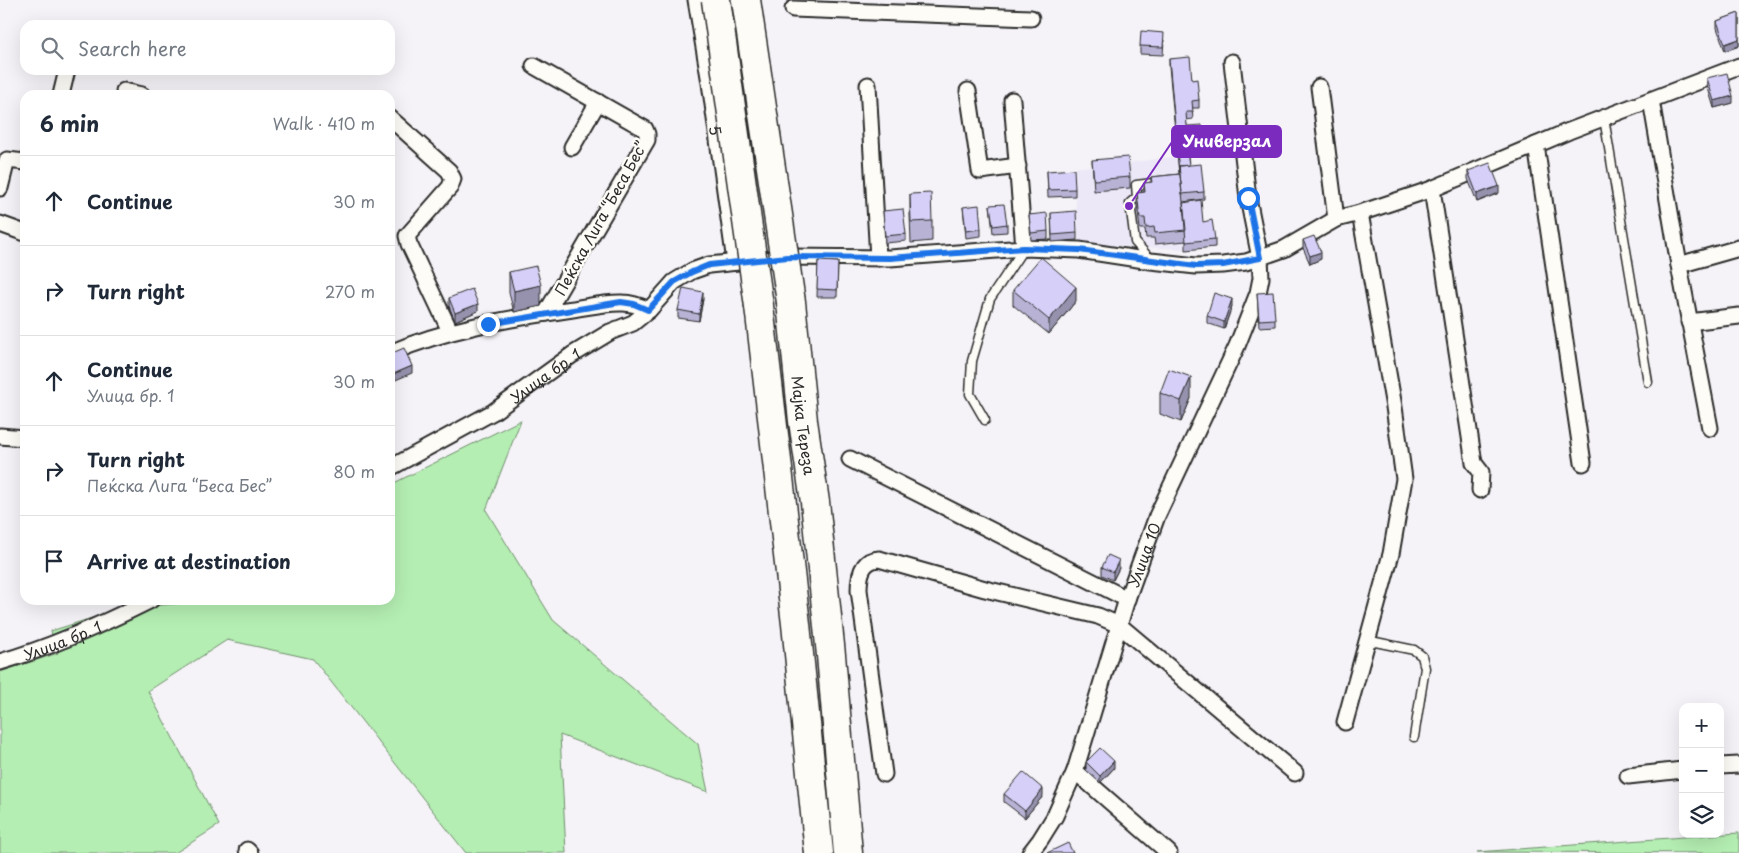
<!DOCTYPE html>
<meta charset="utf-8">
<style>
body{margin:0;font-family:"Playpen Sans",sans-serif;background:#f6f6f7;color:#1f2937}
.controls{position:absolute;right:15px;bottom:15px;display:grid;overflow:hidden;border-radius:10px;box-shadow:0 5px 20px #0002}
.controls button{width:45px;height:45px;display:grid;place-items:center;padding:0;border:0;border-bottom:1px solid #e0e1e3;background:#fff;color:#1f2937;font:25px sans-serif}
.stop{position:absolute;width:15px;height:15px;margin:-11px;border:4px solid #1a73e8;border-radius:50%;background:#fff}
.stop.end{background:#1a73e8;border-color:#fff;box-shadow:0 1px 5px #0008}
.list{margin:0;padding:0;list-style:none}
h2{display:flex;justify-content:space-between;align-items:center;height:65px;margin:0;padding:0 20px;font-size:21px}
h2 small{font-size:16px;font-weight:400;color:#747a83}
.list li{display:grid;grid-template-columns:32px 1fr auto;gap:15px;align-items:center;box-sizing:border-box;height:90px;padding:0 20px;border-top:1px solid #e0e1e3}
.list b{display:block;font-size:19px;white-space:nowrap}
.list p{margin:0;font-size:16px;white-space:nowrap;color:#747a83}
.list em{font-size:16px;font-style:normal;color:#747a83}
.icon{flex:none;width:28px;height:28px;fill:none;stroke:currentColor;stroke-width:2;stroke-linecap:round;stroke-linejoin:round}
.map{position:relative;flex:none;width:1739px;height:853px;overflow:hidden}
.search{position:absolute;background:#fff;box-shadow:0 5px 20px #0002;left:20px;top:20px;width:375px;height:55px;display:flex;align-items:center;gap:12px;box-sizing:border-box;padding:0 18px;border-radius:15px;color:#747a83;font-size:19px}
.panel{position:absolute;background:#fff;box-shadow:0 5px 20px #0002;left:20px;top:90px;width:375px;height:515px;border-radius:15px}
.map>svg:first-child{display:block}
.built{fill:#ece8f7}
.green{fill:#b4eeb2;stroke:#708c6e}
.lines{fill:none;stroke-linecap:round;stroke-linejoin:round}
.lane-casing{stroke:#2b2b2b;stroke-width:11}
.street-casing{stroke:#2b2b2b;stroke-width:19}
.highway-casing{stroke:#2b2b2b;stroke-width:31}
.lane{stroke:#fdfcf7;stroke-width:8}
.street{stroke:#fdfcf7;stroke-width:15}
.highway{stroke:#fdfcf7;stroke-width:28}
.highway-bridge-casing{stroke:#2b2b2b;stroke-width:31;stroke-linecap:butt}
.highway-bridge{stroke:#fdfcf7;stroke-width:28}
.wall{fill:#b8b3d5;stroke:#2b2b2b}
.shaded-wall{fill:#9692ae;stroke:#2b2b2b}
.building{fill:#d6d0f8;stroke:#2b2b2b}
.route{stroke:#1a73e8;stroke-width:6}
.labels{text-anchor:middle;dominant-baseline:central;stroke-width:5;stroke-linejoin:round;paint-order:stroke}
.street-label{font-size:15px;fill:#2b2b2b;stroke:#fdfcf7}
.leader{fill:none;stroke:#7b2cbf;stroke-width:2}
.callout-dot{fill:#7b2cbf;stroke:#fdfcf7;stroke-width:2}
.callout{fill:#7b2cbf;stroke:#7b2cbf;stroke-width:2}
.callout-label{font-size:16px;text-anchor:middle;font-weight:bold;fill:#fff}
</style>
<div class="map">
<svg width="1739" height="853" viewBox="0 0 1739 853">
<rect width="100%" height="100%" fill="#f5f3f7"/>
<filter id="ink" filterUnits="userSpaceOnUse"><feTurbulence type="fractalNoise" baseFrequency=".02" numOctaves="2"/><feDisplacementMap in="SourceGraphic" scale="10" xChannelSelector="R" yChannelSelector="G"/><feConvolveMatrix kernelMatrix="1 2 1 2 8 2 1 2 1" color-interpolation-filters="sRGB"/></filter>
<g filter="url(#ink)">
<path class="built" d="M1177,156L1186,241L1184,249L1079,244L1073,168L1128,163Z"/>
<path class="green" d="M521,420L486,510L553,620L698,744L708,792L560,735L566,853H466L313,659L227,640L148,691L219,825L175,853H0V672L58,653L51,631L120,609L184,603L190,600H390V485Z
M1739,833V853L1477,852Z"/>
<g class="lines">
<defs>
<path id="lane" d="M1604,118L1648,382
M1150,259L1135,242L1130,203L1137,197L1136,185L1153,183
M985,420L970,394L972,361L990,299L1024,248
M1366,640L1414,650L1422,656L1425,668L1414,737"/>
<g id="street">
<path id="s1" d="M696,0L710,83L735,262"/>
<path d="M793,9L1031,18"/>
<path d="M534,66L645,129L647,134V140L546,313"/>
<path d="M868,85L878,258"/>
<path d="M1319,87L1336,219"/>
<path d="M124,91L142,95"/>
<path d="M968,91L980,171L1018,166"/>
<path d="M61,95L67,70"/>
<path d="M1012,100L1024,248"/>
<path d="M1651,100L1680,271L1710,428"/>
<path d="M390,118L449,171L453,179L450,187L407,236L409,244L450,331"/>
<path d="M1536,145L1583,463"/>
<path d="M572,147L598,102"/>
<path d="M0,188L7,160L25,162"/>
<path d="M1432,189L1474,463L1481,472L1480,490"/>
<path d="M0,224L25,233"/>
<path d="M1679,265L1739,248"/>
<path d="M1689,322L1739,316"/>
<path d="M390,353C446,329 506,319 566,310C584,308 604,302 623,303C632,303 640,306 649,310"/>
<path d="M0,436L25,438"/>
<path d="M850,459L1127,599"/>
<path id="s2" d="M390,468L493,412L572,355L610,332L633,323L649,310L674,282L692,271L709,265L788,257L890,258L1024,248L1079,250L1151,261L1196,266L1223,265L1246,262L1284,249L1336,219L1360,213L1432,189L1569,131L1739,66"/>
<path id="s3" d="M0,662C52,647 103,624 151,600"/>
<path d="M1345,722L1391,554L1404,479L1394,407L1360,213"/>
<path d="M1720,766L1739,765"/>
<path d="M1075,771L1169,853"/>
<path d="M884,774L859,590C859,575 862,560 879,559L985,589L1098,616L1119,625L1295,773"/>
<path d="M1628,776L1683,770"/>
<path d="M247,850L250,853"/>
<path id="s4" d="M1030,853L1040,840L1055,816L1075,771L1127,599L1157,516L1237,346L1258,293L1261,278L1260,258L1248,198L1232,62"/>
</g>
<g id="highway">
<path id="s5" d="M791,302L803,421L815,502L831,655L848,853"/>
<path d="M759,306L796,624L819,853"/>
</g>
</defs>
<use href="#lane" class="lane-casing"/>
<use href="#street" class="street-casing"/>
<use href="#highway" class="highway-casing"/>
<use href="#lane" class="lane"/>
<use href="#street" class="street"/>
<use href="#highway" class="highway"/>
<defs>
<path id="highway-bridge" d="M716,0L759,306
M746,0L791,302"/>
</defs>
<use href="#highway-bridge" class="highway-bridge-casing"/>
<use href="#highway-bridge" class="highway-bridge"/>
</g>
<path class="wall" d="M1739,13V46L1725,51L1717,28V21Z
M1164,40L1163,55L1140,54V46Z
M1169,59L1192,80L1199,100V108H1192L1193,119L1186,120L1187,126L1204,146V153L1188,155L1189,165L1204,192V199L1183,202V203L1203,222L1215,239V247L1186,250V241L1155,244L1154,238H1146L1145,229H1140L1137,204V193L1144,192V183L1151,182V177L1179,174L1169,66Z
M1707,78L1733,103L1714,108L1707,85Z
M1092,160L1130,177V188L1094,191Z
M1047,171L1075,189V196L1048,197Z
M1468,171L1499,193L1477,202L1468,179Z
M910,194L932,221V241L911,243L910,215Z
M990,205L1007,224V232L993,233Z
M963,207L981,229V236L966,238Z
M883,211L906,234V241L885,243Z
M1051,213L1077,233V240L1052,242Z
M1029,215L1048,231V239L1031,240Z
M1303,240L1321,259L1310,264L1303,248Z
M818,261L838,262L837,297H817Z
M509,272L541,306L514,312L509,293Z
M1013,290L1076,301L1049,334L1013,305Z
M1257,293L1275,319V326L1259,327Z
M449,298L478,311L455,321L449,306Z
M703,299L699,321L678,318V310Z
M1232,306L1224,329L1207,323V316Z
M1160,393L1191,398L1181,422L1160,414Z
M1102,567L1119,568L1113,580L1102,575Z
M1086,762L1114,768L1100,783L1086,770Z
M1004,794L1043,796L1025,818L1004,802Z"/>
<path class="shaded-wall" d="M1739,39V46L1725,51V44Z
M1733,96V103L1714,108V101Z
M1499,186V193L1477,202V194Z
M1321,252V259L1310,264V256Z
M541,285V306L514,312V291Z
M1076,287V301L1049,334V320Z
M703,292V299L699,321V314Z
M1232,299V306L1224,329V322Z
M478,304V311L455,321V313Z
M412,366V373L391,382V375Z
M1191,377V398L1181,422V401Z
M1119,560V568L1113,580V572Z
M1114,761V768L1100,783V776Z
M1043,789V796L1025,818V811Z"/>
<path class="building" d="M1739,13V39L1725,44L1717,21Z
M1141,31L1164,33L1163,47L1140,46Z
M1190,57L1192,80L1197,79L1199,100L1192,101L1193,112H1186L1187,126L1202,125L1204,146L1177,148L1169,59Z
M1727,73L1733,96L1714,101L1707,78Z
M1187,151L1189,165L1179,166V170L1177,152Z
M1128,157L1130,177L1094,180L1092,160Z
M1490,163L1499,186L1477,194L1468,171Z
M1201,164L1204,192L1182,194L1179,166Z
M1074,169L1075,189L1048,190L1047,171Z
M1180,174L1186,230L1155,233L1154,227L1146,228L1145,218H1140L1137,193L1145,192L1144,183L1152,182L1151,177Z
M931,193L932,221L911,222L910,194Z
M1201,200L1203,222L1212,220L1215,239L1186,242L1183,203Z
M1004,204L1007,224L993,226L990,205Z
M979,205L981,229L966,231L963,207Z
M903,209L906,234L885,236L883,211Z
M1076,211L1077,233L1052,235L1051,213Z
M1047,213L1048,231L1031,233L1029,215Z
M1314,236L1321,252L1310,256L1303,240Z
M1041,257L1076,287L1049,320L1013,290Z
M818,261L838,262L837,290L817,289Z
M536,266L541,285L514,291L509,272Z
M683,288L703,292L699,314L678,310Z
M472,289L478,304L455,313L449,298Z
M1273,292L1275,319L1259,320L1257,293Z
M1214,293L1232,299L1224,322L1207,316Z
M404,348L412,366L391,375L390,373V354Z
M1169,369L1191,377L1181,401L1160,393Z
M1108,555L1119,560L1113,572L1102,567Z
M1100,748L1114,761L1100,776L1086,762Z
M1023,772L1043,789L1025,811L1004,794Z
M1068,843L1073,853H1047Z"/>
</g>
<g class="lines" filter="url(#ink)">
<path class="route" d="M488,324L621,302L634,304L648,310L674,282L692,272L709,265L788,257L890,258L1024,248L1079,250L1196,266L1223,265L1260,258L1248,198"/>
</g>
<g class="labels">
<g class="street-label">
<text stroke="none"><textPath href="#s1" startOffset="132">5</textPath></text>
<text transform="translate(600 218) rotate(-61)">Пеќска Лига “Беса Бес”</text>
<text stroke="none"><textPath href="#s2" startOffset="181">Улица бр. 1</textPath></text>
<text stroke="none"><textPath href="#s5" startOffset="124">Мајка Тереза</textPath></text>
<text stroke="none"><textPath href="#s4" startOffset="321">Улица 10</textPath></text>
<text stroke="none"><textPath href="#s3" startOffset="66">Улица бр. 1</textPath></text>
</g>
</g>
<path class="leader" d="M1129 206L1172 142"/>
<circle class="callout-dot" cx="1129" cy="206" r="5"/>
<rect class="callout" x="1172" y="126" width="109" height="31" rx="5"/>
<g class="callout-label">
<text x="1227" y="147">Универзал</text>
</g>
</svg>
<div class="controls">
<button>+</button>
<button>−</button>
<button><svg class="icon" aria-label="layers" viewBox="0 0 24 24"><path d="M12 4l9 5-9 5-9-5zM3 14l9 5 9-5"/></svg></button>
</div>
<div class="stop" style="left:1248px;top:198px"></div>
<div class="stop end" style="left:488px;top:324px"></div>
<div class="search"><svg class="icon" aria-label="search" viewBox="0 0 24 24"><circle cx="10" cy="10" r="6"/><path d="M15 15l6 6"/></svg>Search here</div>
<section class="panel">
<h2>6 min<small>Walk · 410 m</small></h2>
<ul class="list">
<li><svg class="icon" aria-label="ahead" viewBox="0 0 24 24"><path d="M12 20V5M6 11l6-6 6 6"/></svg><div><b>Continue</b></div><em>30 m</em></li>
<li><svg class="icon" aria-label="right" viewBox="0 0 24 24"><path d="M7 20v-9h11M14 6l5 5-5 5"/></svg><div><b>Turn right</b></div><em>270 m</em></li>
<li><svg class="icon" aria-label="ahead" viewBox="0 0 24 24"><path d="M12 20V5M6 11l6-6 6 6"/></svg><div><b>Continue</b><p>Улица бр. 1</p></div><em>30 m</em></li>
<li><svg class="icon" aria-label="right" viewBox="0 0 24 24"><path d="M7 20v-9h11M14 6l5 5-5 5"/></svg><div><b>Turn right</b><p>Пеќска Лига “Беса Бес”</p></div><em>80 m</em></li>
<li><svg class="icon" aria-label="arrive" viewBox="0 0 24 24"><path d="M6 21V4h12l-3 4 3 4H6"/></svg><div><b>Arrive at destination</b></div></li>
</ul>
</section>
</div>
